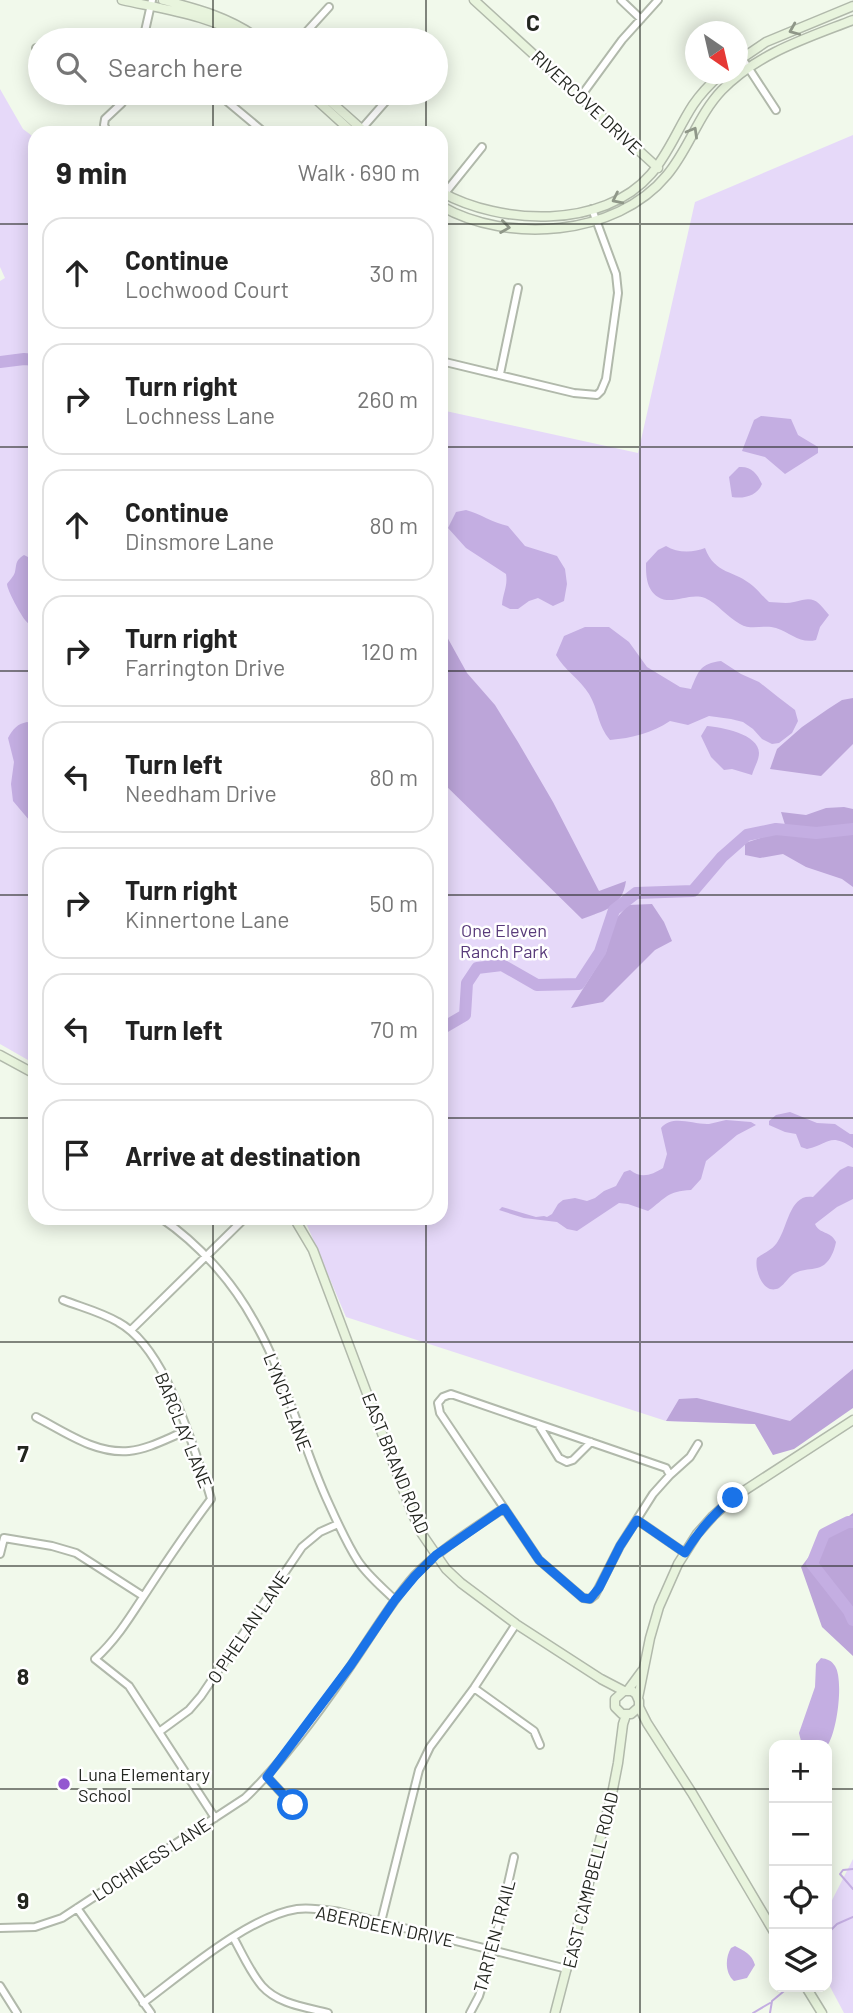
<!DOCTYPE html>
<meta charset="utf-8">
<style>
body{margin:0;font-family:Barlow,sans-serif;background:#f6f6f6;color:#222}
.controls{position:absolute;right:21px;bottom:21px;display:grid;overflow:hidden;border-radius:14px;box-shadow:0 4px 18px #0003}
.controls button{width:63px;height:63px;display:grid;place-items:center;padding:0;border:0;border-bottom:2px solid #e0e0e0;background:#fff;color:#222;font:35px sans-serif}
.compass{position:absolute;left:685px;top:21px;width:63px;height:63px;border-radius:50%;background:#fff;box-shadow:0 4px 18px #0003;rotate:146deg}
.stop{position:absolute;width:21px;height:21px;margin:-16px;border:5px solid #1a73e8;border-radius:50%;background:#fff}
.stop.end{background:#1a73e8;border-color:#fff;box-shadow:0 2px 7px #0008}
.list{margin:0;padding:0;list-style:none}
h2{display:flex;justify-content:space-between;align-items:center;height:91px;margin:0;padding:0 28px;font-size:30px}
h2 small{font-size:23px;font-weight:400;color:#767676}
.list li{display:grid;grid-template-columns:46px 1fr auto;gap:21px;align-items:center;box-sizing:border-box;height:112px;margin:0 14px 14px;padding:0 14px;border:2px solid #e0e0e0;border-radius:21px}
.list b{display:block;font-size:26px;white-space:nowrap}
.list p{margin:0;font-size:23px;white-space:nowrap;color:#767676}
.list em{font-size:23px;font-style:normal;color:#767676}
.icon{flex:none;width:38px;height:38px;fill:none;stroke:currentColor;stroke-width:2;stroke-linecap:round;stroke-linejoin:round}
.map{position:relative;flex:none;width:853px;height:2013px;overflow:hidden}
.search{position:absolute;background:#fff;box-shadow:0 4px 18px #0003;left:28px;top:28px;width:420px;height:77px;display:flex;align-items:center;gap:18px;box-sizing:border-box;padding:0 24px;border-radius:38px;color:#767676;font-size:26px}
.panel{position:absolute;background:#fff;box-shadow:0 4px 18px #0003;left:28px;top:126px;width:420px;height:1099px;border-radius:21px}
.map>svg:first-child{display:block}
.green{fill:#e6d9f9}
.forest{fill:#bca5d9}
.water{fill:#c4aee2}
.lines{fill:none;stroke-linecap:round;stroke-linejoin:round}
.stream{stroke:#c4aee2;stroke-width:2}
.river{stroke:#c4aee2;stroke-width:12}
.street-casing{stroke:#b1b9ab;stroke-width:10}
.secondary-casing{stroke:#b1b9ab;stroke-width:11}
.street{stroke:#fff;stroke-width:6}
.secondary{stroke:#e8f4dd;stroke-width:8}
.oneway{stroke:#8f9788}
.route{stroke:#1a73e8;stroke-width:9}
.grid{fill:none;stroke:#232620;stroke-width:2;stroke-opacity:0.55}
.poi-dot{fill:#9358d0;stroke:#fff;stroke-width:2.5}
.labels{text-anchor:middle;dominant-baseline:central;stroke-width:5;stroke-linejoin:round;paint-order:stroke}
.street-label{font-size:18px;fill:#232620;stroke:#fff}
.park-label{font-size:18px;fill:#583a7a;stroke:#fff}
.poi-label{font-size:18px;fill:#232620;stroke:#fff;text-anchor:start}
.grid-label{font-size:23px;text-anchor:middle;font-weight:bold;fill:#232620;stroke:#fff;stroke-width:5;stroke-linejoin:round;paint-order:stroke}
</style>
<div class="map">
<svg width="853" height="2013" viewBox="0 0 853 2013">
<rect width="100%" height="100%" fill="#f1f9eb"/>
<path class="green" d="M0,89L23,129L35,138V1064L0,1044V281L5,278L0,267Z
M853,135V1402L773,1455L755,1424L666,1421L346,1317L304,1218H441V410L638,453L695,202Z
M853,1859V2013H844L827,1981V1910Z"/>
<path class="forest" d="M441,626L467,673L495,705L518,742L553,802L599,891L626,881C622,908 605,910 582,919L441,781Z
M853,698V744L821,776L770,769L777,749L802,727L828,709L842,700Z
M844,807L853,809V825L817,828H786L781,812L806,815L826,808Z
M836,834L853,835V887L842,879L806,867L783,854L760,858L745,855V843L769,835H788L813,838Z
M652,904L664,922L672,941L655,950L603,1002L571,1008L606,952L614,921L628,905Z
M853,1369V1408L794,1449L773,1455L755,1424L666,1421L679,1399L697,1398L790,1421Z
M853,1513V1656L822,1627L801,1567L828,1532Z"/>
<path class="water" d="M761,416L791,419L798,435L818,447V453L785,474L765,457L742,451L754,420Z
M739,467C751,466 757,473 762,484C757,496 744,499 732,497L729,477Z
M466,510C481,514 493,523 508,526L525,546L557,556L565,569L567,584L564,601L553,606L538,598L529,601L518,609H510L502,605C503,593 508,586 506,574L466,548L448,528L456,512Z
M666,546C677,553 693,553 705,548C715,575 735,570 753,586C759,591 763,597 769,602C777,602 786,604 794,602C814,596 816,599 829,615L820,627L816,640C800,644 791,633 776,628C764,624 752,631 740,624C727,617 718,604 705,598C689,592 672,606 658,597C646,589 646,575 646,563L658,550Z
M24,555L30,558L35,565V625C30,624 29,625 25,620C21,615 7,590 7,584C9,581 14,576 15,572C17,563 15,561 24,555Z
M585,627H609L629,642L647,667L680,687L691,689C699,670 700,664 721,661L741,674L759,682L778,697L795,710L798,721L792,733L779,743L772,744L762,739L753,729L743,722L731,719L709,716L688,725L670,721C652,733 632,738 610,740C597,724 599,711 589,694C580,679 564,670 556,655L564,636Z
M27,722L31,723L35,735V827L13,801L11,784L14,762L8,738C13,729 17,724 27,722Z
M707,726C721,727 759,734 759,753C759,760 754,768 752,775L732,769L724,770L711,757L701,736Z
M790,1112L817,1123L835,1124L850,1134H853V1148C829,1132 830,1144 807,1149L801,1147L796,1134L785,1132L769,1125V1121L776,1115Z
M726,1120L751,1122L756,1125L737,1135L706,1161L701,1179L691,1190C667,1191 666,1198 648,1211L628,1204L619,1203L577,1231L567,1229L557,1222L524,1218L499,1210L502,1207L536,1217L544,1216L547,1217L552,1214L558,1204L563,1200L575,1198L587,1201L595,1198L604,1191L616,1186L624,1172L630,1170C641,1179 652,1175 663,1168L667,1154L661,1128C673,1114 693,1125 709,1124C715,1123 720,1121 726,1120Z
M848,1166L853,1167V1199L837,1207L815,1224C820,1235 830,1230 836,1242C834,1253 828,1266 817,1268C810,1270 803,1269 795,1273C789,1276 785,1284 779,1288C763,1296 754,1269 757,1258C765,1252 773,1250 778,1241C788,1226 790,1193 813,1197L840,1170Z
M821,1658C827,1659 831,1660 835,1666C844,1680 837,1733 827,1746L802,1745L799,1733L815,1687L816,1664Z
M735,1946C744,1951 752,1954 755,1965L747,1978L734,1981C725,1973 725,1958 731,1948Z"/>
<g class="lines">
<path class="stream" d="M853,1869L843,1870L840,1874L853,1889
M827,1934L837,1924L853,1917
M753,2013L770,2003
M770,2013L772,2001L789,1987"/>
<path class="river" d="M0,362L24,359L35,360
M441,1029L465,1015L467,983L477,968L502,965L537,985L579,984L600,952L614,910L636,893L693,891L722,857L747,835L776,829L816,833L853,829
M853,1522H848L824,1534L812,1564L849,1611L853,1620"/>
<defs>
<path id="street" d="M621,0L641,19
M143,40L152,0
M299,40L329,7
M36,48L40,47
M742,58L776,110
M217,93L265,133
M581,96L622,40L658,0
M108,133L104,125L105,119L122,103L128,93
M358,133L393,93
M441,198L482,147
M441,361L574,393L597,395L601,391L606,379L618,293L616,274L592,209
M500,374L518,288
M161,1218C199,1244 232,1281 254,1321C287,1378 301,1444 329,1504C338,1524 347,1544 358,1561C368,1576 383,1588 395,1600
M63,1300C81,1307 101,1312 118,1322C166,1348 190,1440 208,1489L211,1499C190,1527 170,1556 151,1585C133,1612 119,1637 95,1659L129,1686L215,1818
M131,1330L245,1218
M36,1417C65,1432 95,1454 129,1451C149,1449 168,1438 186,1431
M538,1424L559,1458L567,1462L573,1460L591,1442
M670,1475L666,1468L451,1394L443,1397L438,1403L440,1413L539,1560L583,1598L590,1599L595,1595L620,1546L653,1494L670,1475L690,1457L698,1444
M637,1520L685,1553
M0,1554L4,1538L52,1546L76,1553L143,1596
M474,1688L534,1731L540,1745
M159,1732L189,1710L201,1696L302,1547L320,1532L338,1524
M267,1777L293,1805
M77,1908L151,2013
M381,1922L419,1770L430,1747L474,1688L516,1624
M0,1928L35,1927L62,1918L245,1798C287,1758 326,1703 358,1655C376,1628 393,1600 414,1576C440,1549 473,1529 504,1508
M233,1937C242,1953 250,1972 262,1986C278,2004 305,2007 328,2013
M0,1986L17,2013
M143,2003C182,1974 249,1916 297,1909C311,1907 326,1910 340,1912L567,1969
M470,2013L479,1996L493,1950L514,1857"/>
<path id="secondary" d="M122,0C162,9 216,16 248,40
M163,0C198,9 232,18 260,40
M474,0L658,168
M738,61L766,42L853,6
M309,93L353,133
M321,93L366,133
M441,192C500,225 603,230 651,174C669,153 678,128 693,105C701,93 711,83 721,74
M441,206C507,244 616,237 667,175C689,149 698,115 722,90C758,53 807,38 853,20
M0,1055L35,1074
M294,1218L313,1250L412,1513L422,1534L446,1569L461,1583L516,1624L601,1679L624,1691
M628,1690L642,1671
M638,1698L650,1638L659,1607L678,1564L697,1534L713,1516L733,1498L853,1420
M639,1707L631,1714H622L615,1707V1699L624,1691H632L636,1694L639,1701V1707L647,1723L692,1793L774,1932
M806,1987L822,2013
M555,2013L612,1794L618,1763L623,1724L626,1715"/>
</defs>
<use href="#street" class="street-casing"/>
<use href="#secondary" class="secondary-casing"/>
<use href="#street" class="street"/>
<use href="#secondary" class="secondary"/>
</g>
<defs><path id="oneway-chevron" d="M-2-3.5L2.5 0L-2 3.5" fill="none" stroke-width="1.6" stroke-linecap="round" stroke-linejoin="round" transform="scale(1.75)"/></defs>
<g class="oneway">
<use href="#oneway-chevron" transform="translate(794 30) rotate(157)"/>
<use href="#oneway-chevron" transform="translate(693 132) rotate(-60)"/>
<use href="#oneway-chevron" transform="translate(617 199) rotate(154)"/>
<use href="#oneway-chevron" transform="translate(505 227) rotate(8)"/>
</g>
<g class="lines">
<path class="route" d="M293,1805L267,1777L351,1665L395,1600L415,1576L436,1555L504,1508L539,1560L583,1598L590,1599L599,1588L620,1546L637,1520L685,1553C698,1532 713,1514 733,1498"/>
</g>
<path class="grid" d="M213,0V40M426,0V40M640,0V2013M213,93V133M426,93V133M0,224H35M441,224H853M0,447H35M441,447H853M0,671H35M441,671H853M0,895H35M441,895H853M0,1118H35M441,1118H853M213,1218V2013M426,1218V2013M0,1342H853M0,1566H853M0,1789H774M827,1789H853"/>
<circle class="poi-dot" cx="64" cy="1784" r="7"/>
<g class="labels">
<g class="street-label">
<text transform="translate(587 102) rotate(43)">RIVERCOVE DRIVE</text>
<text transform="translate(288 1402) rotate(69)">LYNCH LANE</text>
<text transform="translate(184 1430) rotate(68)">BARCLAY LANE</text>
<text transform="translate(396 1463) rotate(68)">EAST BRAND ROAD</text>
<text transform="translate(248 1627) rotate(-56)">O PHELAN LANE</text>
<text transform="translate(151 1859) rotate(-33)">LOCHNESS LANE</text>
<text transform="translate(590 1880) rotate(-76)">EAST CAMPBELL ROAD</text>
<text transform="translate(385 1926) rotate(12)">ABERDEEN DRIVE</text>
<text transform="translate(494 1936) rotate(-75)">TARTEN TRAIL</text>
</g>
<g class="park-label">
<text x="504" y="930">One Eleven<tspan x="504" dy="21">Ranch Park</tspan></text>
</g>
<g class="poi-label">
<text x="78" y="1774">Luna Elementary<tspan x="78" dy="21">School</tspan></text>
</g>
</g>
<g class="grid-label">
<text x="533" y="31">C</text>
<text x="23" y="1462">7</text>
<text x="23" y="1685">8</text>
<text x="23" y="1909">9</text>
</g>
</svg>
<div class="controls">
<button>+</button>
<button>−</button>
<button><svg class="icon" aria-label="locate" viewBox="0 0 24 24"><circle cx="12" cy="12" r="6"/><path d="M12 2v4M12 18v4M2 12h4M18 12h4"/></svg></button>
<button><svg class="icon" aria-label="layers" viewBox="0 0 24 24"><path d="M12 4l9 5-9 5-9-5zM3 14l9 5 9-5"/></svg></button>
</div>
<svg class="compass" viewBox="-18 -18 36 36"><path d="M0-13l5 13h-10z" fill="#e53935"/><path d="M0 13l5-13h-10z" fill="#767676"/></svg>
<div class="stop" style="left:293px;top:1805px"></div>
<div class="stop end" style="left:733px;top:1498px"></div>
<div class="search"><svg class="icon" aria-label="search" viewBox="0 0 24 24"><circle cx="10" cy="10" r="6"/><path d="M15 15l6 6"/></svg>Search here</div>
<section class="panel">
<h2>9 min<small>Walk · 690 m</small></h2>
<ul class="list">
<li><svg class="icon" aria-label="ahead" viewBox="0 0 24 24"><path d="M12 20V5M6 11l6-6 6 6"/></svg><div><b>Continue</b><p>Lochwood Court</p></div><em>30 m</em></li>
<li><svg class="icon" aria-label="right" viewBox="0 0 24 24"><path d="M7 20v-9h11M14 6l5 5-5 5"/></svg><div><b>Turn right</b><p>Lochness Lane</p></div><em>260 m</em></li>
<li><svg class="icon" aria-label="ahead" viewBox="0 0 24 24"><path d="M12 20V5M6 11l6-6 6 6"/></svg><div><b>Continue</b><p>Dinsmore Lane</p></div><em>80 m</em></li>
<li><svg class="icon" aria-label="right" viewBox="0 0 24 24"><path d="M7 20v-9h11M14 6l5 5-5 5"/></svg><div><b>Turn right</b><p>Farrington Drive</p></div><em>120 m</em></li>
<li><svg class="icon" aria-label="left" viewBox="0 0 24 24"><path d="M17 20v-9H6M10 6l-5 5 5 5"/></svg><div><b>Turn left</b><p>Needham Drive</p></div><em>80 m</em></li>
<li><svg class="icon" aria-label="right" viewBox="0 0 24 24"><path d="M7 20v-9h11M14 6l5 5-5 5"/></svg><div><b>Turn right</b><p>Kinnertone Lane</p></div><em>50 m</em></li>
<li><svg class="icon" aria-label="left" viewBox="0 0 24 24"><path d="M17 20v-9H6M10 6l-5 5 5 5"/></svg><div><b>Turn left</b></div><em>70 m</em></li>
<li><svg class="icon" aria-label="arrive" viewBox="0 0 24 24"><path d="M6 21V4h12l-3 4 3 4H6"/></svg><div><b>Arrive at destination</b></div></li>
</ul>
</section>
</div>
